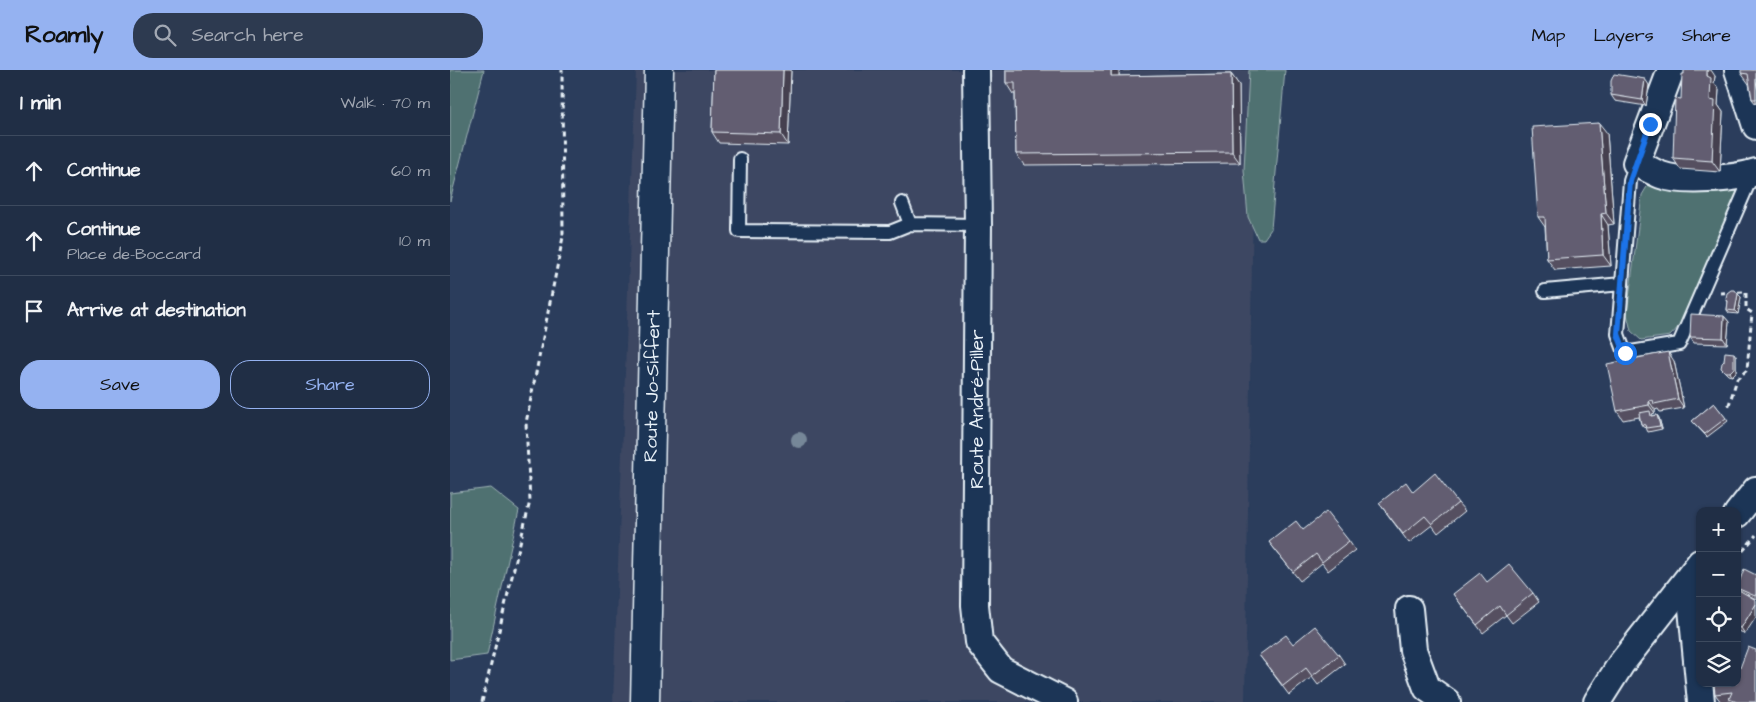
<!DOCTYPE html>
<meta charset="utf-8">
<style>
body{margin:0;font-family:"Architects Daughter",sans-serif;background:#2d3a50;color:#f1f3f6}
.controls{position:absolute;right:15px;bottom:15px;display:grid;overflow:hidden;border-radius:10px;box-shadow:0 1px 4px #0004}
.controls button{width:45px;height:45px;display:grid;place-items:center;padding:0;border:0;border-bottom:1px solid #3d4a5e;background:#202e45;color:#f1f3f6;font:25px sans-serif}
.stop{position:absolute;width:15px;height:15px;margin:-11px;border:4px solid #1a73e8;border-radius:50%;background:#fff}
.stop.end{background:#1a73e8;border-color:#fff;box-shadow:0 1px 5px #0008}
.list{margin:0;padding:0;list-style:none}
h2{display:flex;justify-content:space-between;align-items:center;height:65px;margin:0;padding:0 20px;font-size:21px}
h2 small{font-size:16px;font-weight:400;color:#a2a8b3}
.list li{display:grid;grid-template-columns:32px 1fr auto;gap:15px;align-items:center;box-sizing:border-box;height:70px;padding:0 20px;border-top:1px solid #3d4a5e}
.list b{display:block;font-size:19px;white-space:nowrap}
.list p{margin:0;font-size:16px;white-space:nowrap;color:#a2a8b3}
.list em{font-size:16px;font-style:normal;color:#a2a8b3}
.actions{display:flex;gap:10px;padding:15px 20px}
.actions a{flex:1;padding:11px 0;border:1px solid #95b2f1;border-radius:20px;text-align:center;font-size:18px;color:#95b2f1}
.actions .main{background:#95b2f1;color:#111}
.icon{flex:none;width:28px;height:28px;fill:none;stroke:currentColor;stroke-width:2;stroke-linecap:round;stroke-linejoin:round}
.map{position:relative;flex:none;width:1306px;height:632px;overflow:hidden}
header{display:flex;align-items:center;gap:30px;box-sizing:border-box;height:70px;padding:0 25px;background:#95b2f1;color:#111}
header strong{font-size:24px}
nav{display:flex;gap:28px;margin-inline-start:auto;font-size:18px}
.search{width:350px;height:45px;background:#2d3a50;display:flex;align-items:center;gap:12px;box-sizing:border-box;padding:0 18px;border-radius:20px;color:#a2a8b3;font-size:19px}
main{display:flex}
aside{flex:1;background:#202e45}
.map>svg:first-child{display:block}
.built{fill:#3c4762}
.green{fill:#507171;stroke:#9cb1b4}
.lines{fill:none;stroke-linecap:round;stroke-linejoin:round}
.service-casing{stroke:#e8f1f8;stroke-width:16}
.minor-casing{stroke:#e8f1f8;stroke-width:30}
.secondary-casing{stroke:#e8f1f8;stroke-width:31}
.path{stroke:#e8f1f8;stroke-width:3;stroke-dasharray:5 4;stroke-linecap:butt}
.service{stroke:#1d3557;stroke-width:12}
.minor{stroke:#1d3557;stroke-width:26}
.secondary{stroke:#1d3557;stroke-width:28}
.tree{fill:#768798}
.wall{fill:#545061;stroke:#e8f1f8}
.shaded-wall{fill:#45414f;stroke:#e8f1f8}
.building{fill:#625d71;stroke:#e8f1f8}
.route{stroke:#1a73e8;stroke-width:6}
.labels{text-anchor:middle;dominant-baseline:central;stroke-width:4.5;stroke-linejoin:round;paint-order:stroke}
.street-label{font-size:19px;fill:#e8f1f8;stroke:#1d3557}
</style>
<header>
<strong>Roamly</strong>
<div class="search"><svg class="icon" aria-label="search" viewBox="0 0 24 24"><circle cx="10" cy="10" r="6"/><path d="M15 15l6 6"/></svg>Search here</div>
<nav><a>Map</a><a>Layers</a><a>Share</a></nav>
</header>
<main>
<aside>
<h2>1 min<small>Walk · 70 m</small></h2>
<ul class="list">
<li><svg class="icon" aria-label="ahead" viewBox="0 0 24 24"><path d="M12 20V5M6 11l6-6 6 6"/></svg><div><b>Continue</b></div><em>60 m</em></li>
<li><svg class="icon" aria-label="ahead" viewBox="0 0 24 24"><path d="M12 20V5M6 11l6-6 6 6"/></svg><div><b>Continue</b><p>Place de-Boccard</p></div><em>10 m</em></li>
<li><svg class="icon" aria-label="arrive" viewBox="0 0 24 24"><path d="M6 21V4h12l-3 4 3 4H6"/></svg><div><b>Arrive at destination</b></div></li>
</ul>
<div class="actions"><a class="main">Save</a><a>Share</a></div>
</aside>
<div class="map">
<svg width="1306" height="632" viewBox="0 0 1306 632">
<rect width="100%" height="100%" fill="#2b3d5c"/>
<filter id="ink" filterUnits="userSpaceOnUse"><feTurbulence type="fractalNoise" baseFrequency=".02" numOctaves="2"/><feDisplacementMap in="SourceGraphic" scale="10" xChannelSelector="R" yChannelSelector="G"/><feConvolveMatrix kernelMatrix="1 2 1 2 8 2 1 2 1" color-interpolation-filters="sRGB"/></filter>
<g filter="url(#ink)">
<path class="built" d="M186,0H805L795,632H163Z"/>
<path class="green" d="M0,0H34L0,131Z
M799,0H835L821,159L814,169H808L798,147L794,100Z
M1283,114L1288,120L1233,252L1220,266L1191,270L1181,261L1177,244L1192,125L1198,115Z
M41,418L69,440L37,585L0,590V423Z"/>
<g class="lines">
<defs>
<path id="service" d="M290,89L289,161L440,162L460,154
M452,133L460,154L528,155
M1172,214L1168,264L1175,283L1229,274L1303,103
M1095,221L1172,214L1180,111L1186,93"/>
<path id="minor" d="M526,0L528,155L525,535L529,572L551,600L614,632
M1221,0L1186,93C1195,97 1203,102 1211,105C1231,113 1285,109 1306,102
M1288,0L1306,56
M1287,444L1306,420
M1239,507L1251,632
M959,539L963,580L977,618L997,632
M1147,632L1171,594L1250,493"/>
<g id="secondary">
<path id="s1" d="M195,632L209,0"/>
</g>
</defs>
<use href="#service" class="service-casing"/>
<use href="#minor" class="minor-casing"/>
<use href="#secondary" class="secondary-casing"/>
<path class="path" d="M1270,223L1296,222V239L1302,243L1297,300L1287,309L1278,338
M1287,488L1306,465
M32,632L80,431L76,353L113,167L112,0"/>
<use href="#service" class="service"/>
<use href="#minor" class="minor"/>
<use href="#secondary" class="secondary"/>
</g>
<circle class="tree" cx="349" cy="370" r="8"/>
<path class="wall" d="M264,0H341L338,75L269,73L262,62Z
M556,0H680H669V6L781,4L789,15L790,93L574,95L566,84L565,24H563L556,13Z
M1306,0V34L1302,29L1299,14L1291,3Z
M1265,6L1264,13L1269,19L1268,35L1273,42L1270,102L1230,99L1223,88Z
M1199,15L1196,36L1165,31L1161,25Z
M1157,63L1164,154L1158,155L1161,196L1105,200L1097,189L1095,157L1088,147Z
M1291,227L1288,244L1279,243L1277,240L1278,232L1276,229Z
M1274,246L1279,252L1277,274L1244,273L1240,267Z
M1286,286V302L1282,306L1278,305L1271,298Z
M1224,291L1234,338L1210,342L1208,339L1205,340V343L1202,344L1203,346L1207,345L1209,348L1212,359L1198,362L1196,358L1193,357L1191,354L1189,347L1173,350L1167,341Z
M1264,333L1278,351L1257,367L1242,351Z
M963,422L1008,433L1015,441L988,463L982,455L959,473L929,433Z
M853,460L899,471L905,480L878,501L872,493L850,511L819,472Z
M1306,505V529L1296,524L1295,564L1287,560V517Z
M1037,512L1083,523L1089,532L1062,553L1056,545L1033,563L1003,524Z
M843,574L889,585L895,594L868,615L862,607L839,625L809,585Z
M1264,613L1306,632H1271L1265,624Z"/>
<path class="shaded-wall" d="M333,0H341L338,75L331,64Z
M661,0H669V17L661,6Z
M1257,0H1261L1265,6L1264,13L1269,19L1268,35L1273,42L1270,102L1262,91L1260,30L1257,6Z
M781,4L789,15L790,93L782,82Z
M1195,9L1199,15L1196,36L1192,30Z
M1149,53L1157,63L1164,154L1156,143Z
M1151,144L1158,155L1161,196L1153,185Z
M1288,224L1291,227L1288,244L1285,241Z
M1274,246L1279,252L1277,274L1273,268Z
M1218,282L1224,291L1234,338L1228,329Z
M1284,283L1286,286V302L1282,306L1280,302Z
M1199,331L1205,340V343L1199,335Z
M1207,345L1209,348L1212,359L1210,356Z
M1306,534V547L1295,564L1291,558Z"/>
<path class="building" d="M264,0H333L331,64L262,62Z
M556,0H661V6L781,4L782,82L566,84L565,13H556Z
M1234,0H1257V6L1261,8L1260,30L1265,31L1262,91L1223,88L1225,28L1231,29L1232,4H1234Z
M1291,0H1306V29H1302L1298,4L1291,3Z
M1164,4L1195,9L1192,30L1161,25V11Z
M1149,53L1156,143L1151,144L1153,185L1097,189L1095,147H1088L1082,57Z
M1281,220H1285L1288,224L1285,241L1277,240L1278,231L1276,229L1277,223Z
M1241,244L1274,246L1273,268L1240,267Z
M1218,282L1228,329L1204,334L1203,330L1199,331V335L1167,341L1157,294Z
M1275,282L1284,283V298L1280,302H1275L1271,298L1272,293L1274,291Z
M1264,333L1276,348L1255,364L1242,351Z
M1200,341L1201,346L1207,345L1210,356L1196,358L1195,355L1191,354L1189,343Z
M985,403L1008,433L982,454L975,446L953,464L929,433L956,412L963,422Z
M876,442L899,471L872,492L866,484L843,502L819,472L846,451L853,460Z
M1059,494L1083,523L1056,545L1050,536L1027,555L1003,524L1030,503L1037,512Z
M1294,499L1306,505V524L1305,526L1287,518Z
M1287,519L1306,530V534L1291,558L1287,557V545L1289,543L1287,542Z
M865,556L889,585L862,606L856,598L833,616L809,585L836,565L843,574Z
M1298,577L1306,580V632H1287L1279,629L1282,622L1265,624L1264,613H1287V598H1290Z"/>
</g>
<g class="lines" filter="url(#ink)">
<path class="route" d="M1175,283L1168,264L1180,111L1200,54"/>
</g>
<g class="labels">
<g class="street-label">
<text stroke="none"><textPath href="#s1" startOffset="316">Route Jo-Siffert</textPath></text>
<text transform="translate(527 339) rotate(-90)">Route André-Piller</text>
</g>
</g>
</svg>
<div class="controls">
<button>+</button>
<button>−</button>
<button><svg class="icon" aria-label="locate" viewBox="0 0 24 24"><circle cx="12" cy="12" r="6"/><path d="M12 2v4M12 18v4M2 12h4M18 12h4"/></svg></button>
<button><svg class="icon" aria-label="layers" viewBox="0 0 24 24"><path d="M12 4l9 5-9 5-9-5zM3 14l9 5 9-5"/></svg></button>
</div>
<div class="stop" style="left:1175px;top:283px"></div>
<div class="stop end" style="left:1200px;top:54px"></div>
</div>
</main>
